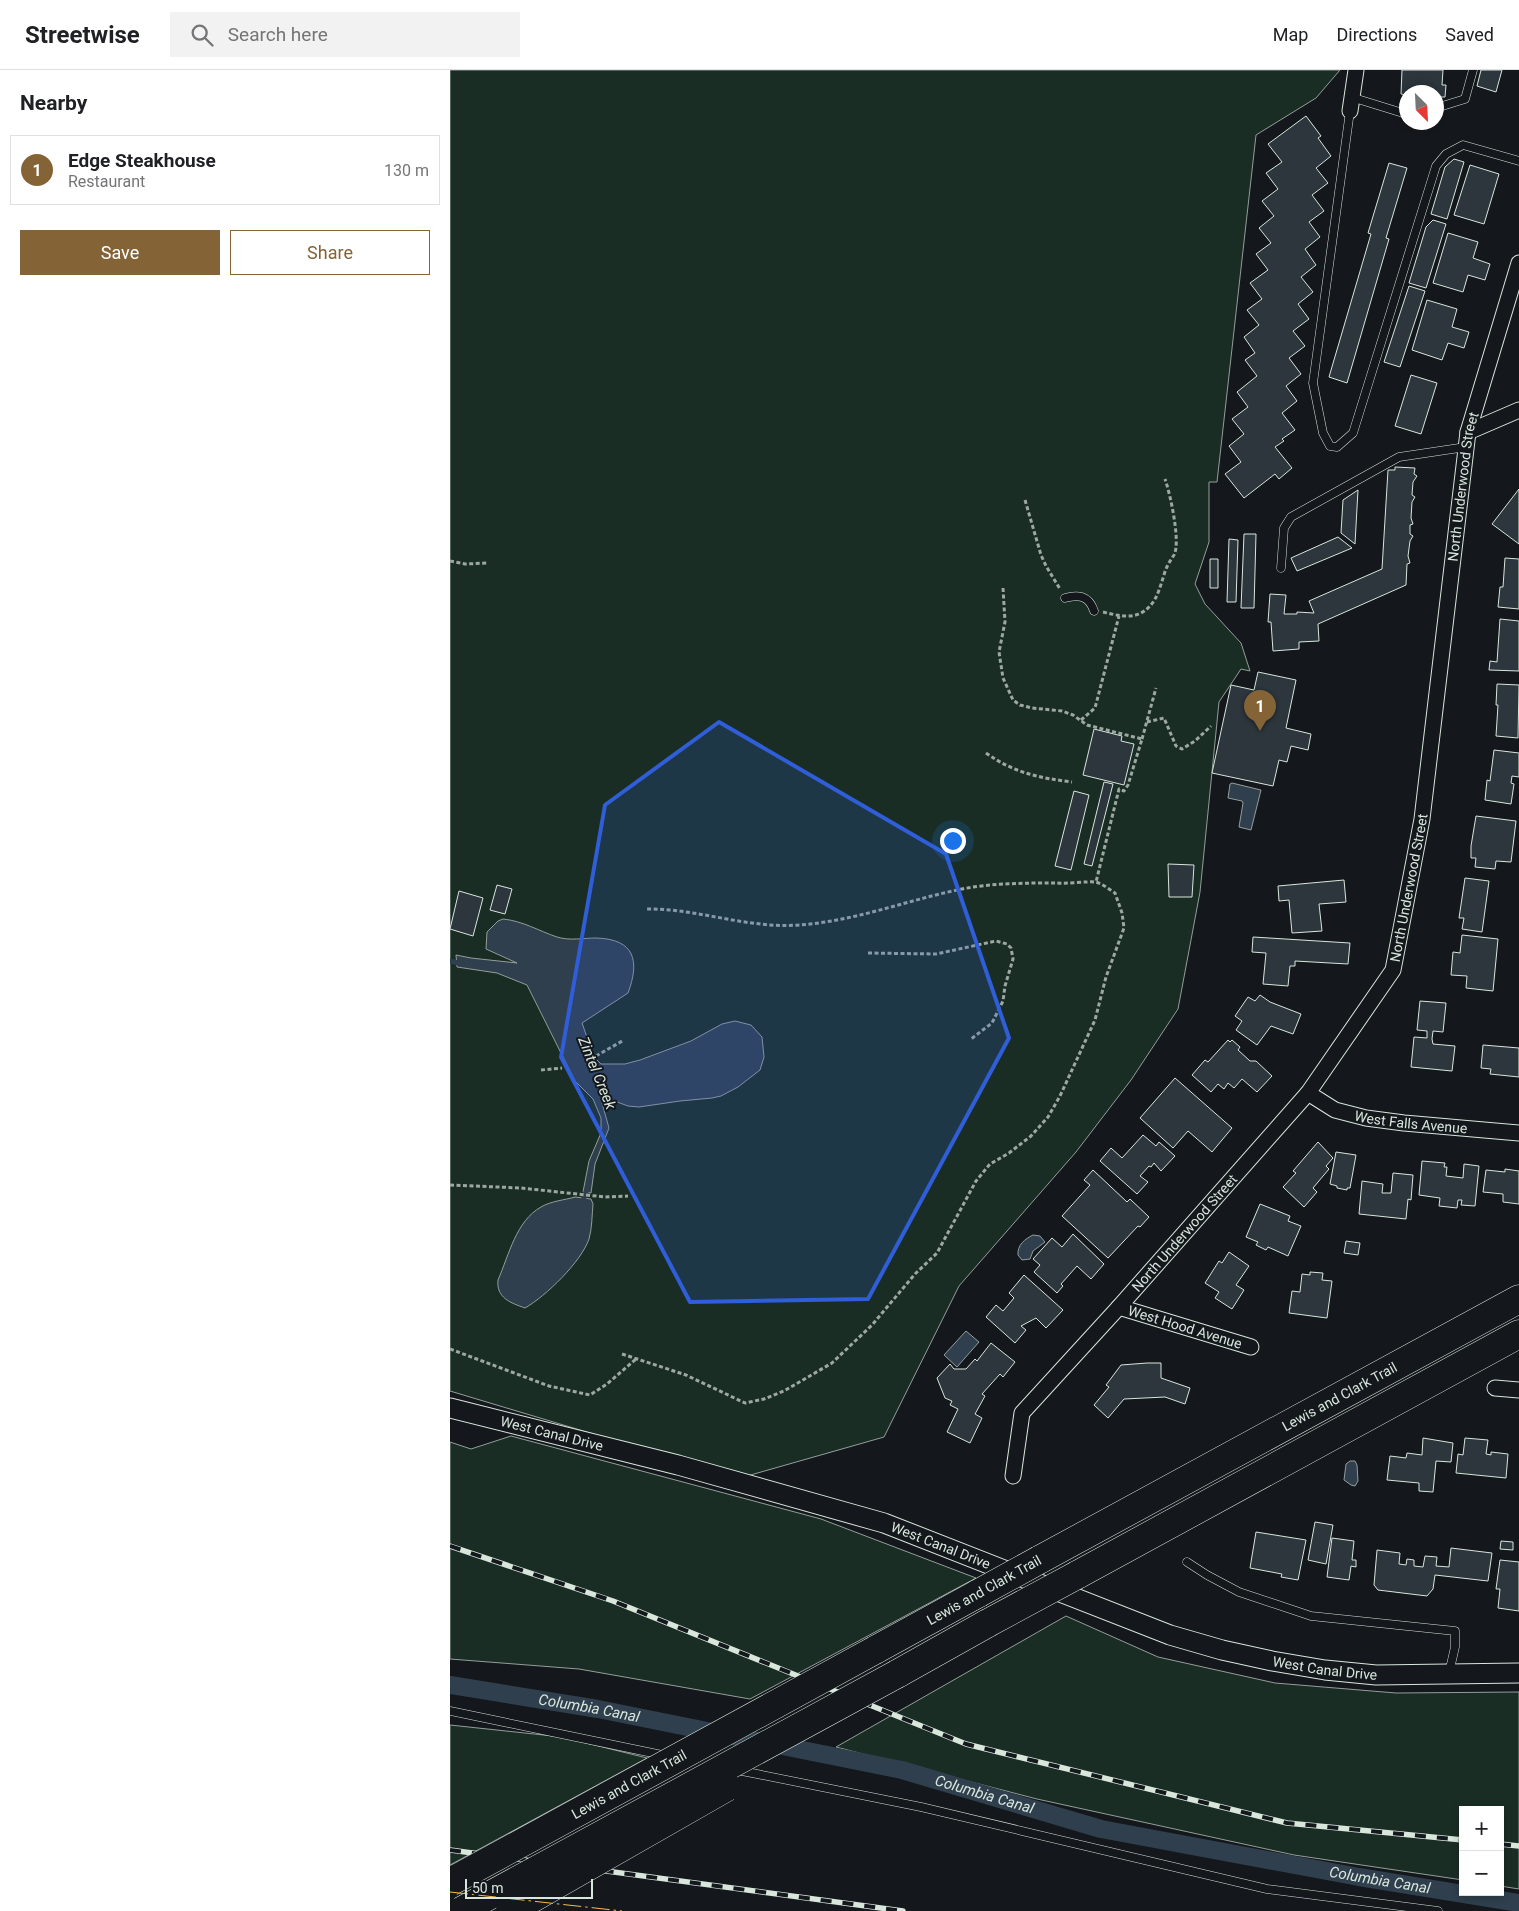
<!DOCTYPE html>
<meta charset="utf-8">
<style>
body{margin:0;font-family:Roboto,sans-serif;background:#f2f2f2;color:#202124}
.controls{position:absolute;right:15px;bottom:15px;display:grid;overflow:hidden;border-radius:0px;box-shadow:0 2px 8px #0003}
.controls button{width:45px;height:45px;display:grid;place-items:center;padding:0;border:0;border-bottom:1px solid #e0e0e0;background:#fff;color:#202124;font:25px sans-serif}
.compass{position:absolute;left:949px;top:15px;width:45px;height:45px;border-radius:50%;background:#fff;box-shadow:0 2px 8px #0003;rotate:156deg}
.scale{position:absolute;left:15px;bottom:12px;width:128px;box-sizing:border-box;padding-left:5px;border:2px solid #d8e6dc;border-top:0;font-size:14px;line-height:18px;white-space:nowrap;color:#d8e6dc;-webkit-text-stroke:4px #14181c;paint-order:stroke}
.you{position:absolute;left:502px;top:770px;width:18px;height:18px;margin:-12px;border:4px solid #fff;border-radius:50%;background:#1a73e8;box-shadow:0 0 0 8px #1a73e833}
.badge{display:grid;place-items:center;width:32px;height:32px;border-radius:50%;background:#846436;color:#fff;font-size:16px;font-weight:700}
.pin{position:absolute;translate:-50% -41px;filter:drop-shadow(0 1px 2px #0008)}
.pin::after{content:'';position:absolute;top:26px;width:18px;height:15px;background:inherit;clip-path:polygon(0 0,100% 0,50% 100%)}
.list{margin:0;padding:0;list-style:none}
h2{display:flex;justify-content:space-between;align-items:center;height:65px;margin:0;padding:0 20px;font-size:21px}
h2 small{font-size:16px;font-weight:400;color:#757577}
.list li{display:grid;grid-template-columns:32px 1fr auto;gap:15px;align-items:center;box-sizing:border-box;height:70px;margin:0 10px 10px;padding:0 10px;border:1px solid #e0e0e0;border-radius:0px}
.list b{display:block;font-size:19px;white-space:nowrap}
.list p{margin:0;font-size:16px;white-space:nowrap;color:#757577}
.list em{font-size:16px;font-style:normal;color:#757577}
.actions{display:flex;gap:10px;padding:15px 20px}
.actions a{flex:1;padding:11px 0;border:1px solid #846436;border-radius:0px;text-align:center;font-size:18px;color:#846436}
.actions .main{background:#846436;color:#fff}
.icon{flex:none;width:28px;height:28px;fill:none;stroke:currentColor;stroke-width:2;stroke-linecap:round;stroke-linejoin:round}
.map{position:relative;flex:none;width:1069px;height:1841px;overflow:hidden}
header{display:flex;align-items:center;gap:30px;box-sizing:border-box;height:70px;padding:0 25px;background:#fff;border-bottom:1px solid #e0e0e0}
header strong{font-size:24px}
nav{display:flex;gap:28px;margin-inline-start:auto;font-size:18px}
.search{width:350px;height:45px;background:#f2f2f2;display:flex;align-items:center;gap:12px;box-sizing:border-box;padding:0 18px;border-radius:0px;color:#757577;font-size:19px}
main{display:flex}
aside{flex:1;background:#fff}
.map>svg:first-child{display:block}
.green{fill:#1a2d24;stroke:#939e99}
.water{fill:#2f3f4d;stroke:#939e99}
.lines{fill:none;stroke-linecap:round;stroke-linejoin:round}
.stream{stroke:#2f3f4d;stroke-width:5}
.canal{stroke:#2f3f4d;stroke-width:18}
.building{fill:#2c363c;stroke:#d8e6dc}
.service-casing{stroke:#d8e6dc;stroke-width:9}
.minor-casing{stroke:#d8e6dc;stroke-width:17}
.tertiary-casing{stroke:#d8e6dc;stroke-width:21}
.motorway-casing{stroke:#d8e6dc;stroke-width:29}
.path{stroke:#9da8a2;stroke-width:3;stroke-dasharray:4 2.5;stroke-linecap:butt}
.service{stroke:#14181c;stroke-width:8}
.minor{stroke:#14181c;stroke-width:15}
.tertiary{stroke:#14181c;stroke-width:19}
.motorway{stroke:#14181c;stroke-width:28}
.rail-casing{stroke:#d8e6dc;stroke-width:5.5}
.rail{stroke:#14181c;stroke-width:4;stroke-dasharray:11;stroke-linecap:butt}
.motorway-bridge-casing{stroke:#d8e6dc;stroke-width:29;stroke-linecap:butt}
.motorway-bridge{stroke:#14181c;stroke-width:28}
.power{stroke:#ffb74d;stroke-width:1;stroke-dasharray:18 4 2.5 4;stroke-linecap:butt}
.marked{fill:#305dd8;fill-opacity:0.2;stroke:#305dd8;stroke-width:4;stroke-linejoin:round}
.labels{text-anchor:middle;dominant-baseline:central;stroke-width:4;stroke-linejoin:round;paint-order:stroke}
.street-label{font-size:14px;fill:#d8e6dc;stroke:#14181c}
.water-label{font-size:15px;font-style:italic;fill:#d8e6dc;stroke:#14181c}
</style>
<header>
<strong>Streetwise</strong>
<div class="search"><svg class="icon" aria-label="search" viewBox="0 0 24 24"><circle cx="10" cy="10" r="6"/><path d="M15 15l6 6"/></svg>Search here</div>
<nav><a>Map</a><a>Directions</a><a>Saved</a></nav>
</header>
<main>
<aside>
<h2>Nearby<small></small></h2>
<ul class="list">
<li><span class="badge">1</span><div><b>Edge Steakhouse</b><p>Restaurant</p></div><em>130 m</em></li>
</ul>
<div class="actions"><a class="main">Save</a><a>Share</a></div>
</aside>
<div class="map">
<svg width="1069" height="1841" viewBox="0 0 1069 1841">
<rect width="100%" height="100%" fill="#14181c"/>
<path class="green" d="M0,0H890L866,28L806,65L767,412H759V472L745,514L755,534L791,573L800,601L791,599L769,632L750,822L728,939L681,1010L626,1082L509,1216L434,1367L290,1408L0,1321Z
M61,1366L371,1449L526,1508L300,1629L129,1599L0,1589V1372L21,1379Z
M616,1546L708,1587L825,1613L946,1623L1069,1622V1819L1050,1816V1740H1013V1810L844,1785L587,1729L386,1677Z
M0,1655L112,1667L197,1688L0,1795Z"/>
<path class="water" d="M782,713L811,720L801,760L789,757L793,733L792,731L778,728L780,714Z
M53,849C73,851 89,861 107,867C120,871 133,868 146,868C185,869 190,891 178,923L132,953L144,987L151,994H175L190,990L241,971L272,954L285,951L301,955L312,967L314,987L310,1000L288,1017L271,1026L262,1028L230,1031L189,1037L178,1036L159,1029L152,1033L159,1058L145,1094L141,1123L133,1122L139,1091L151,1063V1048L143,1029L125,1011L77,915L47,903L7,897L6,885L21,888L67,893L36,879L37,862L48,851Z
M125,1127L141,1129L143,1134C142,1145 142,1159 139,1169C131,1192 96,1226 75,1238C61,1233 46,1228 48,1210C59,1185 66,1151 91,1137C101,1131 115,1130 125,1127Z
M583,1165L590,1166L595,1172L583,1181L580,1189L572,1190L568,1185C567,1175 575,1169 583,1165Z
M516,1261L529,1272L507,1297L494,1285Z
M900,1391H905L907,1395L908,1411L905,1416L901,1415L894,1410L896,1394Z"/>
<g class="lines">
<path class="stream" d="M0,891L12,894
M132,1134L138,1116"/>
<path class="canal" id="s1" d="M0,1615L148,1639L452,1700L651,1759L909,1807L1069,1833"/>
</g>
<path class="building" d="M952,0H993L992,15H996L995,27H986V22H956V25L951,24Z
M1031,0H1052L1046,22L1027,16Z
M856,46L871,66L868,68L881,86L866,98L878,113L862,125L874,141L859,152L870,167L855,179L866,195L851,207L863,222L848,234L859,249L843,261L855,276L839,288L851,304L836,316L847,331L832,343L845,360L832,369L834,371L825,377L842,398L829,409L825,404L794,428L775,404L791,392L779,376L794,364L782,349L798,337L787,322L807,306L795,290L805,283L794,267L809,255L797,240L812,229L800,213L818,200L806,184L821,173L809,158L824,146L812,131L828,119L816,103L832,92L818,74Z
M1004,89L1014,92L997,149L981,144L995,97Z
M939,93L957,98L936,168L939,169L897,313L879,307L921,164L918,163Z
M1020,95L1049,104L1034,154L1004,145Z
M983,150L996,154L976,218L959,213L976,157Z
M998,163L1028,172L1023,188L1040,194L1035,210L1018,205L1013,222L983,213Z
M959,216L975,221L950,297L934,292Z
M977,230L1007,239L1002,257L1019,262L1014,278L998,273L992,290L962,280Z
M961,305L987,313L971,364L945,356Z
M945,397L965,398L964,404L967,406L963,412L962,425L965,427L962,432L961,448L963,454L960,455V464L963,466L960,471L958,486L960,493L957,494L956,515L868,554L869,571L849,572V579L823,581L821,552H818L820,524L836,525L834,544H847V542L864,543L859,531L932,499L938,400H945Z
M1069,419V474L1042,454Z
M908,420L905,474L891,463L893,430Z
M794,464H806L804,538H791Z
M888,467L902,478L847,501L841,488Z
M779,469L788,470L786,532H777Z
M1055,488L1069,489V539L1048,537L1050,517H1053Z
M760,489H768V518H760Z
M1050,549L1069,551V601L1039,600L1040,591L1047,592Z
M808,602L846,610L836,658L861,664L858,680L841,676L837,692L829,690L823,716L762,703L781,615L804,620Z
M1047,614L1069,615L1068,668L1046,666L1048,635H1046Z
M644,659L672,666L671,671L684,674L674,715L633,705Z
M1044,680L1069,683V707L1062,706L1061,713L1064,714L1061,734L1035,730L1037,710L1040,711Z
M654,712L663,714L642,796L634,794Z
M624,721L639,725L621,800L605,796Z
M1026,746L1066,751L1061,792L1046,791L1045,799L1025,797L1026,788H1021V776Z
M718,794L744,795L742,827H719Z
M1015,808L1039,811L1032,862L1012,859L1014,848H1009Z
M894,810L896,832L869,834L872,861L842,863L839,830L829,831L828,816Z
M47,815L62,819L55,844L40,840Z
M9,821L33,828L23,866L0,859Z
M1012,865L1048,869L1043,921L1016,918L1017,906L1001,905L1003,882L1010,883Z
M803,867L900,873L898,894L845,891V896H840L838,916L813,914L816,883L802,882Z
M810,925L820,932L851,944L843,964L821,956L807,975L786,960L792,951L785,946L798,927L805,931Z
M970,931L996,933L993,962L983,961L982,969L983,974L1005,976L1002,1001L961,997L964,967L977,968V961L967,960Z
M778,970L780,972L782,970L790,977L788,980L800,991H806L822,1006L807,1022L792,1009L784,1018L778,1013L774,1019L768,1014L761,1022L742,1005L755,990L758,992Z
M1033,975L1069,978V1007L1040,1004L1041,999L1031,998Z
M725,1008L782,1058L762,1082L738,1061L723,1078L690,1048Z
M693,1065L706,1076L709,1072L725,1086L711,1101L704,1093L701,1097L699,1096L690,1106L698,1112L687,1124L650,1091L661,1078L672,1088Z
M868,1072L883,1088L876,1096L879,1099L863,1118L867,1122L854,1137L833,1117L846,1103L843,1101Z
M886,1082L906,1085L900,1118H897V1120L887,1118V1116L880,1114Z
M972,1091L995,1093L994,1097H997L996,1106L1013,1108L1014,1094L1029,1096L1025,1136L1011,1135L1012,1130H1008L1007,1138L989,1136L990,1128L969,1125Z
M1055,1099L1069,1101V1134L1053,1132V1124L1033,1122L1036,1100L1055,1102Z
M643,1100L677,1132L680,1129L699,1147L690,1157L688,1156L658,1188L612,1146L640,1115L634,1110Z
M943,1103L963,1105L961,1130L958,1129L956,1149L909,1144L912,1111L933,1114L932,1123H941Z
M810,1134L840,1146L838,1151L851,1156L838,1186L818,1177L816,1180L806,1175L808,1172L796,1167Z
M623,1164L654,1194L641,1209L627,1196L611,1214L613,1216L607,1223L584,1202L590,1195L583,1189L602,1168L612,1177Z
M896,1171L910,1173L908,1185L894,1183Z
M779,1182L799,1196L786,1215L794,1220L782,1239L765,1228L769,1222L755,1213L769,1191L772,1193Z
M860,1202L873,1203L872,1210L882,1211L877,1248L839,1243L842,1221L850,1222L852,1204L860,1205Z
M574,1205L613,1240L596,1258L586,1248L571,1256L576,1260L565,1273L536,1247L546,1235L553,1241L564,1228L559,1223Z
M541,1273L565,1292L553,1307L550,1304L532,1324L535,1326L525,1344L532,1348L520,1373L497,1362L508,1339L500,1335L502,1331L495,1328L487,1308L500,1294L504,1299H516L525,1289L527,1291Z
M697,1293H711V1308L740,1318L735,1334L715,1327L674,1329L658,1348L644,1335L659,1317L656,1315L671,1295Z
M973,1368L1003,1373L1001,1392L986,1391L983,1422L969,1421V1413L937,1410L940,1386L956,1388L957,1383L972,1385Z
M1015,1368L1038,1370L1036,1384L1041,1385V1382L1058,1384L1056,1408L1006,1403L1008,1384L1013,1385Z
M865,1452L883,1455L876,1494L858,1490Z
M806,1462L856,1470L848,1510L831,1507L832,1504L800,1498Z
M882,1468L904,1471L902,1490H906V1497L901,1496L899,1510L877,1507Z
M1051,1471L1063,1472V1480L1050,1479Z
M1001,1478L1042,1483L1038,1511L985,1505L983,1519L977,1526L928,1520L924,1515L927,1480L950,1483L949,1494L956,1495L957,1489L964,1490V1496L973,1497L975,1486L987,1487L986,1496L999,1497Z
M1050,1490L1069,1492V1541L1048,1538L1050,1519H1046Z"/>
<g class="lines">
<defs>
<path id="service" d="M901,27L956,44
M986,38L1015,29L1023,0
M900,41L863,313L873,363L880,376L887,377L903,363L986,96L996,84L1013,75L1069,91
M831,498L834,458L841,447L949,387L1016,377
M615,528C629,524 639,526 644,541
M737,1492L757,1505L789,1522L861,1546L1005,1561V1577L999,1603
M0,1641L217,1686
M287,1700L471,1737L817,1819L988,1841"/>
<g id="minor">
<path d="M900,41L906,0"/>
<path d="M1018,362L1069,340"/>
<path id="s2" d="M858,1023L885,1040L916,1048L954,1053L1069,1063"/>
<path id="s3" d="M669,1237L801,1277"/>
<path d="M1045,1318L1069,1320"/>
<path id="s4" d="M563,1406L572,1343L669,1237L858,1023L943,900L972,749L1018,362L1069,193"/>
</g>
<g id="tertiary">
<path id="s5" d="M0,1338L228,1395L434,1453L720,1565L772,1580L822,1591L875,1600L926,1605L1069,1603"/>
</g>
<g id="motorway">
<path id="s6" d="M589,1490L1069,1229"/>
<path d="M627,1505L1069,1264"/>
<path d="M425,1580L529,1523"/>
<path d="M447,1604L538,1553"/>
</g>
</defs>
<use href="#service" class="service-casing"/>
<use href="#minor" class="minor-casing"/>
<use href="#tertiary" class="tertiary-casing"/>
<use href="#motorway" class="motorway-casing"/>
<path class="path" d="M575,430L591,485L596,496L610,519
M0,491L15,494L38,493
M553,518L555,552L549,582L553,608L563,630L570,635L582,638L612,641L623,645L637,655L692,669L678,715L674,721L669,719L646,812
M653,542C666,545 679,549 691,543C706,535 709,520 714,505C716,497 720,491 724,485C731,472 720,423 715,409
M631,650L645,638L669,546
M697,652L714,648L726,676L732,679L745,671L761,656
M692,669L706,618
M536,683C564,703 590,708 622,712
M418,883L486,884L546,871L557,874L561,878L563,889L555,916L553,931L542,953L521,969
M146,986L174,970
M91,1000L112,998
M0,1115L71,1118L155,1127L178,1126
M0,1279L99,1316L140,1325L157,1314L186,1289
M172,1284L236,1305L295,1333L314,1329L334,1321L382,1293L422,1255L465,1204L487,1183L526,1111L540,1094L559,1083L581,1066L598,1047L610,1026L645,950L656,907L674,858L672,843L665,823C660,820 652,813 645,812C639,811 616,814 607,813C577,813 542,813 512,819C457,830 406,851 349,855C297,859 247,838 195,839"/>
<use href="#service" class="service"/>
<use href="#minor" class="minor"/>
<use href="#tertiary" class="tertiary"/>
<use href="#motorway" class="motorway"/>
<defs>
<path id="rail" d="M0,1476L163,1531L516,1674L837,1753L1013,1770
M1050,1774L1069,1776
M0,1780L453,1841"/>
</defs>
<use href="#rail" class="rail-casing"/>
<use href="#rail" class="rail"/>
<defs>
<g id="motorway-bridge">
<path d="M529,1523L589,1490"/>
<path d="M538,1553L627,1505"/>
<path id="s7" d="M0,1812L425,1580"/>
<path d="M11,1841L447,1604"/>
<path d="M60,1841L277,1717"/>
</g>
</defs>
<use href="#motorway-bridge" class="motorway-bridge-casing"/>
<use href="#motorway-bridge" class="motorway-bridge"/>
<path class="power" d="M0,1822L172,1841"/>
</g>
<path class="marked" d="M269,652L496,784L559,968L418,1229L240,1232L111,987L155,735Z"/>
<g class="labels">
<g class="street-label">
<text stroke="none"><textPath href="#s4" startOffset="1131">North Underwood Street</textPath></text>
<text stroke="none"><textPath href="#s4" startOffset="726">North Underwood Street</textPath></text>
<text stroke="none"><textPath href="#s2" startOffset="109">West Falls Avenue</textPath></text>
<text stroke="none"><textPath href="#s4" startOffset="306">North Underwood Street</textPath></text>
<text stroke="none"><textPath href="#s3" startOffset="69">West Hood Avenue</textPath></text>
<text stroke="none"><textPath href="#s6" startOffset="342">Lewis and Clark Trail</textPath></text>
<text stroke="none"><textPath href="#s5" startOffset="105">West Canal Drive</textPath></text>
<text stroke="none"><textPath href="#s5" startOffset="510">West Canal Drive</textPath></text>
<text transform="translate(534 1520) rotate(-29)">Lewis and Clark Trail</text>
<text stroke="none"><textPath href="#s5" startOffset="915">West Canal Drive</textPath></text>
<text stroke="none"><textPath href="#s7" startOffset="204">Lewis and Clark Trail</textPath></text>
</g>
<g class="water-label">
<text transform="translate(147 1003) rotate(68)">Zintel Creek</text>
<text stroke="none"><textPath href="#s1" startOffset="141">Columbia Canal</textPath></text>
<text stroke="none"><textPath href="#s1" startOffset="546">Columbia Canal</textPath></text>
<text stroke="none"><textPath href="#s1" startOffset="951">Columbia Canal</textPath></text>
</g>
</g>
</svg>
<div class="controls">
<button>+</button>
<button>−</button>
</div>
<svg class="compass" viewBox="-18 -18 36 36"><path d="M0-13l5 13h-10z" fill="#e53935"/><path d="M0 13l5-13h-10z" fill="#757577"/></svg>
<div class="scale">50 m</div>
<div class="you"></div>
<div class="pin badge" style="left:810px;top:661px">1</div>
</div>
</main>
